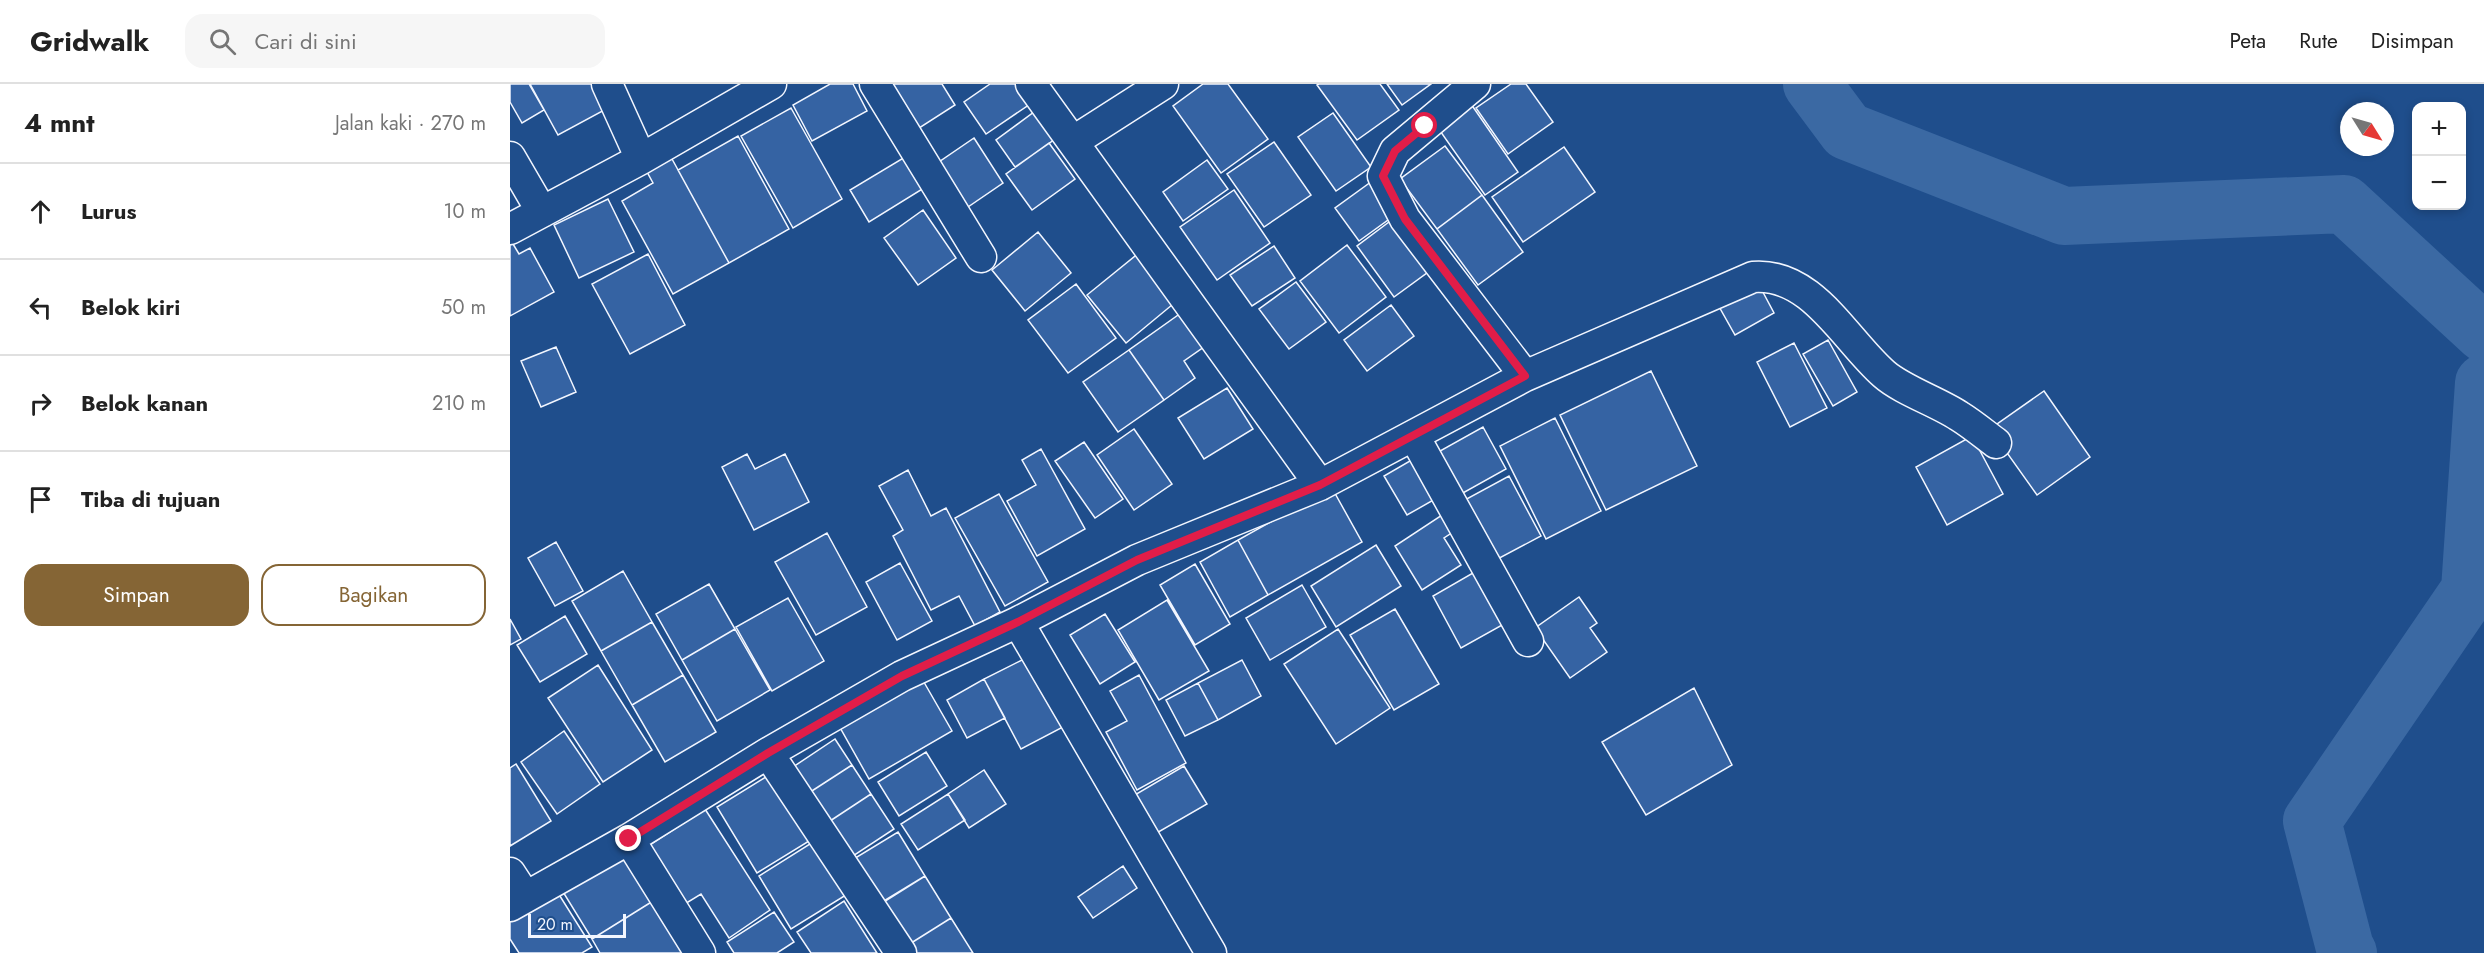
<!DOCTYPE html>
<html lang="id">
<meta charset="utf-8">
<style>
body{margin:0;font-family:Jost,sans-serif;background:#f6f6f6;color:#222}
.controls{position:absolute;right:18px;top:18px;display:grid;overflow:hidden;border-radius:12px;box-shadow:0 3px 9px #0003}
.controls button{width:54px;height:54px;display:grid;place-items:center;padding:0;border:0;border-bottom:2px solid #e0e0e0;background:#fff;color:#222;font:30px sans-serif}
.compass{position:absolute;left:1830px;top:18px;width:54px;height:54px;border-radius:50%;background:#fff;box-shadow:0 3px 9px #0003;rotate:127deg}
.scale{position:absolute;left:18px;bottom:15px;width:98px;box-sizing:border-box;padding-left:6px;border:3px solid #f2f6ff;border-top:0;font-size:16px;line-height:21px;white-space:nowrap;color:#f2f6ff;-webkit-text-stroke:4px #1f4e8c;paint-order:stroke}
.stop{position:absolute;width:18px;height:18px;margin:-14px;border:4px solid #e11d48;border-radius:50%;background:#fff}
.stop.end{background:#e11d48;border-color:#fff;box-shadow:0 2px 6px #0008}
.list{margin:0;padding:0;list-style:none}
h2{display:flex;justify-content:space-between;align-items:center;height:78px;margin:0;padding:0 24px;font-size:26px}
h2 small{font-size:20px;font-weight:400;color:#767676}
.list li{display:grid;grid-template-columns:39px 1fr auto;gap:18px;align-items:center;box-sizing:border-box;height:96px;padding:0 24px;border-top:2px solid #e0e0e0}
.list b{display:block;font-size:22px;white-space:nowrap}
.list em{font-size:20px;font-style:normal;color:#767676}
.actions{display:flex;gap:12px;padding:18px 24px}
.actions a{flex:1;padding:14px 0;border:2px solid #856535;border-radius:18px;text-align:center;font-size:21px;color:#856535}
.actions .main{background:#856535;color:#fff}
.icon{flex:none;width:33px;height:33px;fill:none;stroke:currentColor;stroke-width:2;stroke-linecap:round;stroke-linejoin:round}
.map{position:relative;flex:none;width:1974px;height:869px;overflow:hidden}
header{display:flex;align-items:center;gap:36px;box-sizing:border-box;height:84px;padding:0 30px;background:#fff;border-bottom:2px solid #e0e0e0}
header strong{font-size:28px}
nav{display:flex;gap:33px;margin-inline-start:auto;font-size:21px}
.search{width:420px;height:54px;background:#f6f6f6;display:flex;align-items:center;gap:15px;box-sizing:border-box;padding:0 21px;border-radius:18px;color:#767676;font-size:22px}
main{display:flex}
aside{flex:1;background:#fff}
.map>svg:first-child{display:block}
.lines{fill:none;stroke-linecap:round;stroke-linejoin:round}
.river{stroke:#3b69a3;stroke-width:58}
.building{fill:#3563a3;stroke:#f2f6ff;stroke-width:1.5}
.minor-casing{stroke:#f2f6ff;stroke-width:33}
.minor{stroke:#1f4e8c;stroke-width:30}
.route{stroke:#e11d48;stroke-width:8}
</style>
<header>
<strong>Gridwalk</strong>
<div class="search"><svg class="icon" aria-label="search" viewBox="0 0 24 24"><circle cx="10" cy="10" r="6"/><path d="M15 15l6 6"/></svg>Cari di sini</div>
<nav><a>Peta</a><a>Rute</a><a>Disimpan</a></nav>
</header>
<main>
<aside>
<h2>4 mnt<small>Jalan kaki · 270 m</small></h2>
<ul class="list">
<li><svg class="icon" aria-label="ahead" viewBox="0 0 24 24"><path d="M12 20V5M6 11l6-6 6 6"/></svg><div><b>Lurus</b></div><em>10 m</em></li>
<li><svg class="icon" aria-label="left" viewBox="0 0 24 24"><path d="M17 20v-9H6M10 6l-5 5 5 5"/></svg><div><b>Belok kiri</b></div><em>50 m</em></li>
<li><svg class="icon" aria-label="right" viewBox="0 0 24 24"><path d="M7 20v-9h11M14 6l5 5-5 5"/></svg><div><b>Belok kanan</b></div><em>210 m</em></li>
<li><svg class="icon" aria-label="arrive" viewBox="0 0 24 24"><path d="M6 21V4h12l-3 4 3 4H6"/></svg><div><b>Tiba di tujuan</b></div></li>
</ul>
<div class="actions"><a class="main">Simpan</a><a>Bagikan</a></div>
</aside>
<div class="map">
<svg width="1974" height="869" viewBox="0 0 1974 869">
<rect width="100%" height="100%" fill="#1f4e8c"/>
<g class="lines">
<path class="river" d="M1302,0L1337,47L1554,132L1834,120L1974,249
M1838,869L1835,864L1802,737L1960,506L1974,299"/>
</g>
<path class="building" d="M0,0H19L34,26L12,39L0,18Z
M20,0H88L100,23L48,51Z
M320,0H343L357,27L302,57L283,21Z
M373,0H432L445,21L403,48Z
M480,0H519L529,14L476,50L454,18Z
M693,0H718L758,55L711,89L663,22Z
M809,0H870L889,26L847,56L807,1Z
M877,0H921L892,21Z
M1001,0H1016L1043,38L998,70L966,24Z
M961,20L1008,88L975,111L928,44Z
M281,24L332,115L283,144L231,52Z
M528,25L548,53L505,83L486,56Z
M823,29L861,83L826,107L788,53Z
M228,52L279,145L219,179L168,86Z
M464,54L493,99L455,125L426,80Z
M764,58L801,111L754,143L717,90Z
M539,59L565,95L522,126L496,90Z
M935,62L972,111L927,145L890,95Z
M1054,63L1085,108L1013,158L982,113Z
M156,64L219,179L163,210L112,117L143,99L131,77Z
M395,73L414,104L359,138L340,106Z
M697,76L718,105L673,137L653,108Z
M865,95L889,128L849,157L825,124Z
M724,106L760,159L707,196L670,143Z
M972,111L1013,168L968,201L927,145Z
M98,115L124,168L69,194L44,141Z
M413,126L446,174L408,201L374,154Z
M887,132L925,183L884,213L847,162Z
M528,148L561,189L515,227L482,186Z
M0,155L9,170L20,164L44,208L0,232Z
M837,161L876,213L829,249L790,197Z
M764,162L785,194L742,222L720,191Z
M630,168L668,216L616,259L577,211Z
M138,170L175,241L120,270L82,200Z
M1247,197L1264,229L1225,251L1207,219Z
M786,198L816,238L779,265L749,225Z
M566,200L606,254L558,289L518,236Z
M881,221L904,252L857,287L834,256Z
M678,224L701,258L674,277L685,294L654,316L619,266Z
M1318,256L1347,308L1323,322L1293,270Z
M1284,259L1317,324L1280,343L1247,278Z
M46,263L66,308L31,323L11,277Z
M619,266L654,316L608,348L573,298Z
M1141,287L1187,382L1096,426L1050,331Z
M717,304L743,345L694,375L668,334Z
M1534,307L1580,373L1527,411L1480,345Z
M1045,334L1091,427L1036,455L990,362Z
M973,343L996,385L944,414L921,372Z
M624,345L662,400L624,426L587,371Z
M1462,352L1493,410L1437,441L1406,383Z
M574,358L613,415L585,434L545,377Z
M531,365L575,445L527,472L497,417L526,401L512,376Z
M237,370L245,385L275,370L299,418L244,446L212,383Z
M905,374L927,414L897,431L874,392Z
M398,386L421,432L436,424L490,528L465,542L449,512L421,526L383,452L393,446L369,402Z
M999,392L1031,452L982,478L951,418Z
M822,404L852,458L758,511L728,456Z
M489,410L538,498L495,522L445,434Z
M932,431L943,448L934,454L951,481L912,506L885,462Z
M317,449L357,523L306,551L265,478Z
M728,456L758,511L720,533L690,478Z
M46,458L73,507L45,522L18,474Z
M866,461L891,502L826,543L801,502Z
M390,479L422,537L387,556L356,498Z
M685,480L720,540L685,561L650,501Z
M975,482L1003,535L951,564L923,512Z
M113,487L142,538L91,567L62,517Z
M199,500L225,545L172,576L146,530Z
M792,501L816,543L760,576L736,534Z
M1069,513L1087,539L1080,544L1097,568L1060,594L1025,544Z
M278,514L314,577L262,607L226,543Z
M657,516L699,587L649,616L608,546Z
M885,525L929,600L884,626L840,551Z
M595,530L625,578L590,600L560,551Z
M55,532L77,570L30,598L7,561Z
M0,535L11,555L0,561Z
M142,538L173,591L122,621L91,567Z
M225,545L260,606L207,637L172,576Z
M828,545L880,624L826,660L774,580Z
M516,574L553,643L511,665L474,595Z
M732,576L751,612L708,636L688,599Z
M88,581L142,666L93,698L38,614Z
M173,591L206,648L155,678L122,621Z
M629,591L676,679L627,706L596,648L617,637L600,607Z
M411,593L442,647L359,695L328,640Z
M474,595L495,634L457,654L437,616Z
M688,599L708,636L675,652L656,616Z
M1184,604L1222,681L1136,731L1092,658Z
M54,647L90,700L47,730L11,678Z
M325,655L342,681L291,714L274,689Z
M416,668L437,702L389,732L368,698Z
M6,680L41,737L0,762V684Z
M342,681L361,710L320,737L291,714Z
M674,682L697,720L645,750L623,712Z
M474,686L496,720L459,744L438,710Z
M264,688L304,754L247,789L207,723Z
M361,710L384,745L343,772L320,737Z
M438,710L455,736L408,766L391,740Z
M195,725L260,826L219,854L191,810L170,823L132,766Z
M388,748L415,792L364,823L337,779Z
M303,758L336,811L281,845L249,792Z
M111,765L143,817L82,855L50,803Z
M613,782L627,804L583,834L568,813Z
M415,792L441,834L398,861L372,819Z
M43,801L82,863L72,869H9L0,855V828Z
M143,817L174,869H90L82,855Z
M334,817L367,869H301L287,848Z
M264,828L284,858L267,869H224L217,858Z
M441,834L463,869H403L398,861Z"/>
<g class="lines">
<defs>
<path id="minor" d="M97,0L131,75
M365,0L471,173
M521,0L810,401
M965,0L885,67L873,92L895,135L1015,292
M564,57L653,0
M0,73L32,128
M0,145L131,75L261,0
M904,352L1018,557
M508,538L701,869
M258,669L391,869
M119,755L190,869
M0,789L15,812
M0,822L119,755L258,669L392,592L508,538L627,476L810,401L1015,292L1243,193C1302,188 1335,256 1374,290C1392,306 1428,318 1449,332C1462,340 1474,350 1486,359"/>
</defs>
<use href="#minor" class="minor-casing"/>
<use href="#minor" class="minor"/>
</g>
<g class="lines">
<path class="route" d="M119,755L258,669L392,592L508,538L627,476L810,401L1015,292L895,135L873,92L885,67L915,42"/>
</g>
</svg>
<div class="controls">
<button>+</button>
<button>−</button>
</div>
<svg class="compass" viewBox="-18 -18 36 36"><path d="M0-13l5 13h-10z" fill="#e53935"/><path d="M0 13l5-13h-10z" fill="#767676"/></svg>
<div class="scale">20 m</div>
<div class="stop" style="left:915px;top:42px"></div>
<div class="stop end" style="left:119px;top:755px"></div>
</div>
</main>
